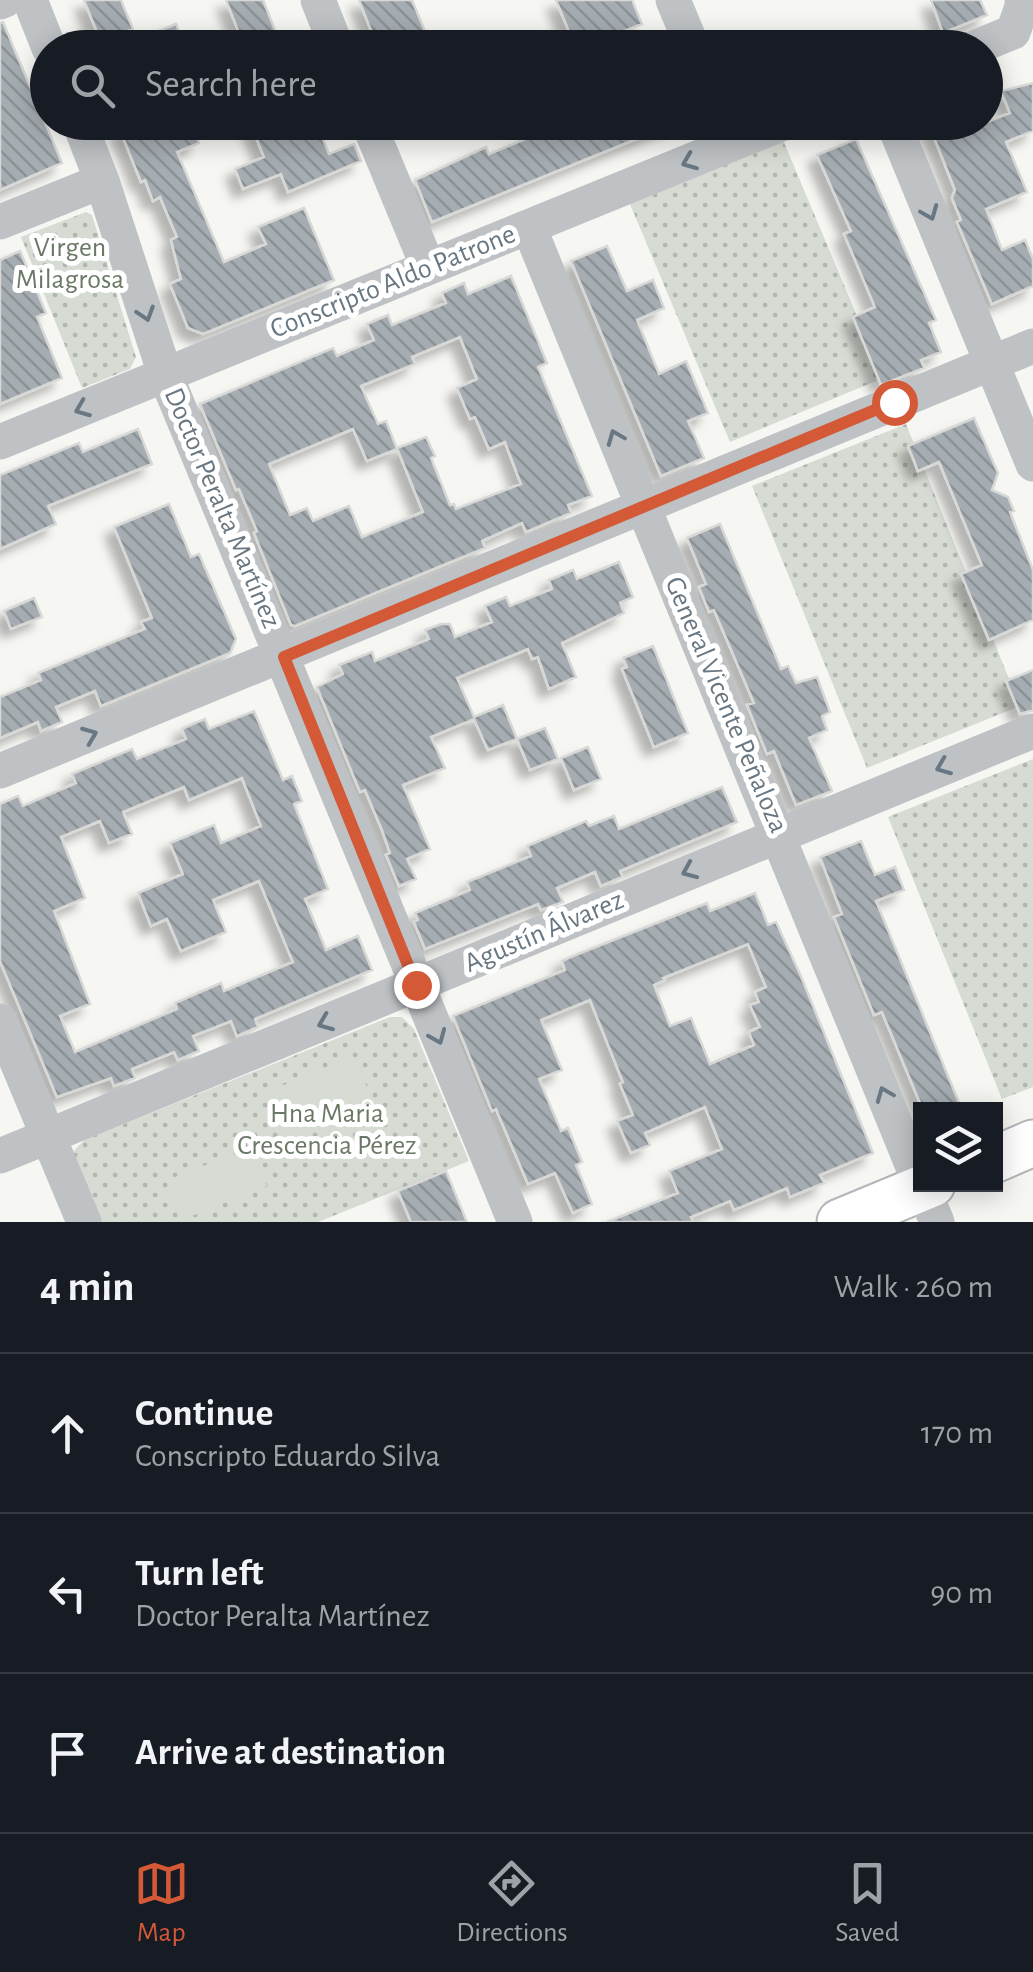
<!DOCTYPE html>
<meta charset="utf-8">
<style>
body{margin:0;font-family:"Alegreya Sans",sans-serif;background:#20242c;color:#f1f3f6}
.controls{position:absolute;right:30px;bottom:30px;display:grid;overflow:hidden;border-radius:0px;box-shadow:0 5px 25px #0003}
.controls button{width:90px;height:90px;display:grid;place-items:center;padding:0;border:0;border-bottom:2px solid #363941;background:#171b24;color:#f1f3f6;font:50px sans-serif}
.stop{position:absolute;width:30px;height:30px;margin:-22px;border:8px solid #d35937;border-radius:50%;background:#fff}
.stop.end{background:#d35937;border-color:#fff;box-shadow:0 2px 10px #0008}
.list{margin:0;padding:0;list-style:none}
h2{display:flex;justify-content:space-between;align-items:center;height:130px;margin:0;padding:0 40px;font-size:42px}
h2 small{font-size:32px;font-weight:400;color:#9ea1a6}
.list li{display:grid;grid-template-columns:65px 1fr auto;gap:30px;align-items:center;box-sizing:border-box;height:160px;padding:0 40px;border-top:2px solid #363941}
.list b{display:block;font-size:38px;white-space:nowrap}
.list p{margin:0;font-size:32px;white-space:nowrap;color:#9ea1a6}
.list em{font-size:32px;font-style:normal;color:#9ea1a6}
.icon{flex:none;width:55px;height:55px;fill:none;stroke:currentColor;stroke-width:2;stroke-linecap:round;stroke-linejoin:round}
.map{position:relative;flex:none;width:1033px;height:1222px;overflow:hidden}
.search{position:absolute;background:#171b24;box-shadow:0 5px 25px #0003;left:30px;right:30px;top:30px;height:110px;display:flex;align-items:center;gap:25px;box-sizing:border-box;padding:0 35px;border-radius:55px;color:#9ea1a6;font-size:38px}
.sheet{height:610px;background:#171b24}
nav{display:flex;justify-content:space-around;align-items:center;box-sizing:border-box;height:140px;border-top:2px solid #363941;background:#171b24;font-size:28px;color:#9ea1a6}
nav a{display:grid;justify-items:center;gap:5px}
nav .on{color:#d35937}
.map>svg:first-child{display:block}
.grass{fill:url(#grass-dots)}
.garden{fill:#d6dbd3}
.building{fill:url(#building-back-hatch);stroke:#d8d8d6;stroke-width:2.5;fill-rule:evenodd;filter:url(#shadow)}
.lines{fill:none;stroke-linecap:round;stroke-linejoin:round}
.major-casing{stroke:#b2b6b9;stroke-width:49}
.minor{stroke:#bec2c5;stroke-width:35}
.major{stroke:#fff;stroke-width:45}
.oneway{stroke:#687782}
.route{stroke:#d35937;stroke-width:12}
.labels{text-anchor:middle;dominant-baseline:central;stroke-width:10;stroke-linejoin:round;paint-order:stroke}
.park-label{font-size:28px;fill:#6a7966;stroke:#fff}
.street-label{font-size:28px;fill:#687782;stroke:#fff}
</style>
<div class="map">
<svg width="1033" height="1222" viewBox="0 0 1033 1222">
<defs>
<pattern id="grass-dots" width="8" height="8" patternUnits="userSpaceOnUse" patternTransform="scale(2.5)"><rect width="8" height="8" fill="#d6dbd3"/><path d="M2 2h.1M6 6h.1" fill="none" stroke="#b1b6b1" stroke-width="1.8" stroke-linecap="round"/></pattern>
<pattern id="building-back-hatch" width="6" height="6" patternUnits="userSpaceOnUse" patternTransform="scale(2.5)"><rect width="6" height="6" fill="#a6adb2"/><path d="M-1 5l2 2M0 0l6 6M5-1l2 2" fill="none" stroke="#8b9296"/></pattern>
<filter id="shadow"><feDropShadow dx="-9" dy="9" stdDeviation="5" flood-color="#0004"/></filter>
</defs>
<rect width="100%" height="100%" fill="#f6f6f3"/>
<path class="grass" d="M783,140L883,378L730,442L630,204Z
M86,212L92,215L136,357L130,369L82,388L21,237Z
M906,424L1020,706L867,768L752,486Z
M1033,759V1087L1002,1099L888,817Z
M390,1017H402L414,1029L469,1161L318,1222H95L72,1153L84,1140Z"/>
<path class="garden" d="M355,1057L375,1107L288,1141L268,1091Z
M251,1147L267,1186L182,1220L167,1180Z"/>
<path class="building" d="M84,0H121L133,29L101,42Z
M226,0H263L282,48H245Z
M359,0H412L432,48H378Z
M556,0H632L642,24L585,47L579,32L571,36Z
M931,0H980L987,15L943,33Z
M3,22L62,163L0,190V23Z
M176,24L185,48H162L156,32Z
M1033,83V131L1006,142L1027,192L986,209L1002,250L1025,240L1033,259V286L992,304L957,222L961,220L952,198L955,190L928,122H987L1010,113L1001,91Z
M137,122H191L199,143L177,152L224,262L266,244L258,227L304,208L334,280L203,334L188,328L170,284L181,279L171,240L177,237L160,197L153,201L145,180L141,182L120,130Z
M250,122H316L329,154L354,144L361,161L288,192L281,174L243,189L235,169L264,157Z
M530,122H678L432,222L415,180L486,147L489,154L535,135Z
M856,139L936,320L929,323L941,352L921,360L924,368L881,385L853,317L875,307L844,234L851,231L817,155Z
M607,246L627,291L653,280L664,308L637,320L659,374L686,361L708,413L688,421L704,458L661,476L571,261Z
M20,251L46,313L37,317L62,378L0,404V260Z
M511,276L547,363L538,367L592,496L568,505L571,513L526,532L522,523L482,541L485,548L295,626L291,625L254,533L257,531L239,489L236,490L200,404L333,348L337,356L374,340L367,324L388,315L392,325L414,316L446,303L442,293L464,283L468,294ZM460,337L477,379L457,388L470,419L475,417L489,449L505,442L521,484L456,509L454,504L450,505L431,458L435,456L426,437L397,448L423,512L362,537L349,506L313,521L307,508L290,515L269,464L353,429L367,461L397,449L386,421L378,424L361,386L415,364L412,357Z
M974,418L998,473L992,490L1008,497L1014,511L1010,512L1033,570V620L989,640L961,574L982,565L939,462L918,471L908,446Z
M138,429L152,464L48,506L56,524L0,549V475L79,443L83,452Z
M169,504L191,557L199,554L236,639L230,653L101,706L95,691L56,707L62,722L41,731L38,722L0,738V697L41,680L38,673L145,629L141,622L152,618L114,527Z
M720,524L781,669L788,666L796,683L817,677L830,712L822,716L827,730L809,738L832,791L796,805L774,751L767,754L747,705L754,703L714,610L709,612L699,587L706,584L687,538Z
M619,562L633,597L620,603L624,613L562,643L576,677L549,689L538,657L532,659L528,649L457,678L474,717L503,705L517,739L488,750L474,719L431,737L445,768L403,785L430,849L407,859L416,879L399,886L386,855L390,853L382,830L365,790L360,792L317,687L343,674L339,665L372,652L375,661L407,648L429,639L425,630L441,624H450L455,637L492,622L485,606L506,597L510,606L552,589L549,580L559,576L573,570L577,579Z
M34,598L42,617L11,629L4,611Z
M653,646L688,733L654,747L622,669L627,667L623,658Z
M1033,670V710L1020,714L1006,681Z
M254,711L283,780L292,776L302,801L294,804L328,889L305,899L326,950L358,936L372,970L255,1019L258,1027L237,1036L231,1021L193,1036L199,1051L178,1060L174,1052L132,1069L135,1078L114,1086L111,1078L57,1097L0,961V804L18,796L23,806L76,783L72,774L110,758L132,749L137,759L186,739L182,729L195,723L205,719L209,729ZM242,778L261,826L221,843L214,825L170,843L183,874L138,893L151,926L167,919L181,951L226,932L213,900L259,881L293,962L224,991L221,983L175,1003L177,1009L75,1052L60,1016L90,1004L54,911L85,898L61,837L100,821L109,843L132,834L123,812L184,787L189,800Z
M545,728L558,759L530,770L517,739Z
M588,747L601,779L574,790L561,758Z
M722,787L737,822L620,871L622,877L601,886L595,872L557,888L563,902L541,910L538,904L425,949L414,922L418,920L415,913L470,890L467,882L531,856L527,846L586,821L589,826L614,816L619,829Z
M861,841L875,875L895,867L904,890L876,901L962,1110H923L882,1012L874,1015L834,917L842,914L820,857Z
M755,893L768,925L776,922L800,974L873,1153L820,1175L824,1183L790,1197L787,1188L734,1210L730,1201L691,1217L693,1222H607L678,1193L669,1171L722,1149L705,1107L645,1133L650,1145L631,1153L617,1121L633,1115L620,1084L623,1082L590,1000L541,1020L562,1070L539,1079L561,1131L568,1128L582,1162L576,1165L592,1204L573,1213L555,1173L528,1184L496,1109L492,1111L453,1016L565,970L562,961L573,956L707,903L710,911ZM748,944L766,987L755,992L759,1002L750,1005L760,1027L749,1032L754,1045L710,1064L691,1018L670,1026L654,985L665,980L663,978Z
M446,1171L467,1222H411L398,1191Z"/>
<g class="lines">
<defs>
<path id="major" d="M996,1159L1033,1143
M840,1222L932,1184"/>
</defs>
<use href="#major" class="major-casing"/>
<path class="minor" d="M30,0L49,48
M318,0L337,48
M673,0L693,48
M0,2L5,0
M974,48L1013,32L1023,4L1022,0
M79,122L102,181L165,374L515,1222
M368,122L428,267
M893,122L1033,464
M0,222L102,181
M529,227L920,1184
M0,442L786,122
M0,771L1033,346
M0,1021L84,1222
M0,1156L1033,731
M921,1184L937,1222"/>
<use href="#major" class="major"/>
</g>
<defs><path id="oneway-chevron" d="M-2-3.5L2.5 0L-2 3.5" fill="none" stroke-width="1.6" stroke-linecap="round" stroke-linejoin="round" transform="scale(2.5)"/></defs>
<g class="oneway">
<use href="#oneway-chevron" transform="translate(689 162) rotate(158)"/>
<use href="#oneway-chevron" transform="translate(930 213) rotate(68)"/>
<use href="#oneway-chevron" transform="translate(146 314) rotate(72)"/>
<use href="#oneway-chevron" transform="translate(82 409) rotate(158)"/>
<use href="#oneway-chevron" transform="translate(615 437) rotate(-112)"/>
<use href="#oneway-chevron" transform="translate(90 735) rotate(-22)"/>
<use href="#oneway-chevron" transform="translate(943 767) rotate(158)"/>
<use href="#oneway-chevron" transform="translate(689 871) rotate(157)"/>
<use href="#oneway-chevron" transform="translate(325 1023) rotate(158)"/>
<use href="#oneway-chevron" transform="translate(438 1037) rotate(67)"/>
<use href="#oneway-chevron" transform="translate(884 1094) rotate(-112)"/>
</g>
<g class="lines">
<path class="route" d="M416,985L284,657L894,402"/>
</g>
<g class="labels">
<g class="park-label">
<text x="70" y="248">Virgen<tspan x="70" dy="32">Milagrosa</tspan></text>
<text x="327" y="1114">Hna Maria<tspan x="327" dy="32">Crescencia Pérez</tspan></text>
</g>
<g class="street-label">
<text transform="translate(393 282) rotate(-22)">Conscripto Aldo Patrone</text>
<text transform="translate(222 508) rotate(67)">Doctor Peralta Martínez</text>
<text transform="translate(726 705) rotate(67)">General Vicente Peñaloza</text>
<text transform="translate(544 932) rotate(-23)">Agustín Álvarez</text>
</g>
</g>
</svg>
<div class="controls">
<button><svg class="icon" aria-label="layers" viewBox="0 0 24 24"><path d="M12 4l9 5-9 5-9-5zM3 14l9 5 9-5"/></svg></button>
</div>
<div class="stop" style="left:894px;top:402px"></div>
<div class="stop end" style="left:416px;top:985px"></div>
<div class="search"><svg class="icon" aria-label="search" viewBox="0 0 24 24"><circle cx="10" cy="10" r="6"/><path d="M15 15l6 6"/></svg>Search here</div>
</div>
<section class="sheet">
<h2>4 min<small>Walk · 260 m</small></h2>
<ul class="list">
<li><svg class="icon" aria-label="ahead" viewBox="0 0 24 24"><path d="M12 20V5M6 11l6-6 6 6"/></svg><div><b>Continue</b><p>Conscripto Eduardo Silva</p></div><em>170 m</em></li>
<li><svg class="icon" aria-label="left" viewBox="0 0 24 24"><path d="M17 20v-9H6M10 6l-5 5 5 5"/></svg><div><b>Turn left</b><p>Doctor Peralta Martínez</p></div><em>90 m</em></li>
<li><svg class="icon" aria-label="arrive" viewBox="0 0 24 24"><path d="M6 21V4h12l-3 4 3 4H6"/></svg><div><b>Arrive at destination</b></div></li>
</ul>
</section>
<nav>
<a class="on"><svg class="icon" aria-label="map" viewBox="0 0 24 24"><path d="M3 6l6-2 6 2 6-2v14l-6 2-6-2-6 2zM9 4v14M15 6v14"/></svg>Map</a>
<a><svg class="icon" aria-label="directions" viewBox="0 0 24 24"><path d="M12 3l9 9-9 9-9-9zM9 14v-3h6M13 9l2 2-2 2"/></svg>Directions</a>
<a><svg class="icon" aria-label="saved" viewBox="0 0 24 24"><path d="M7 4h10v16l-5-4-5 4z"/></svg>Saved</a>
</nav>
